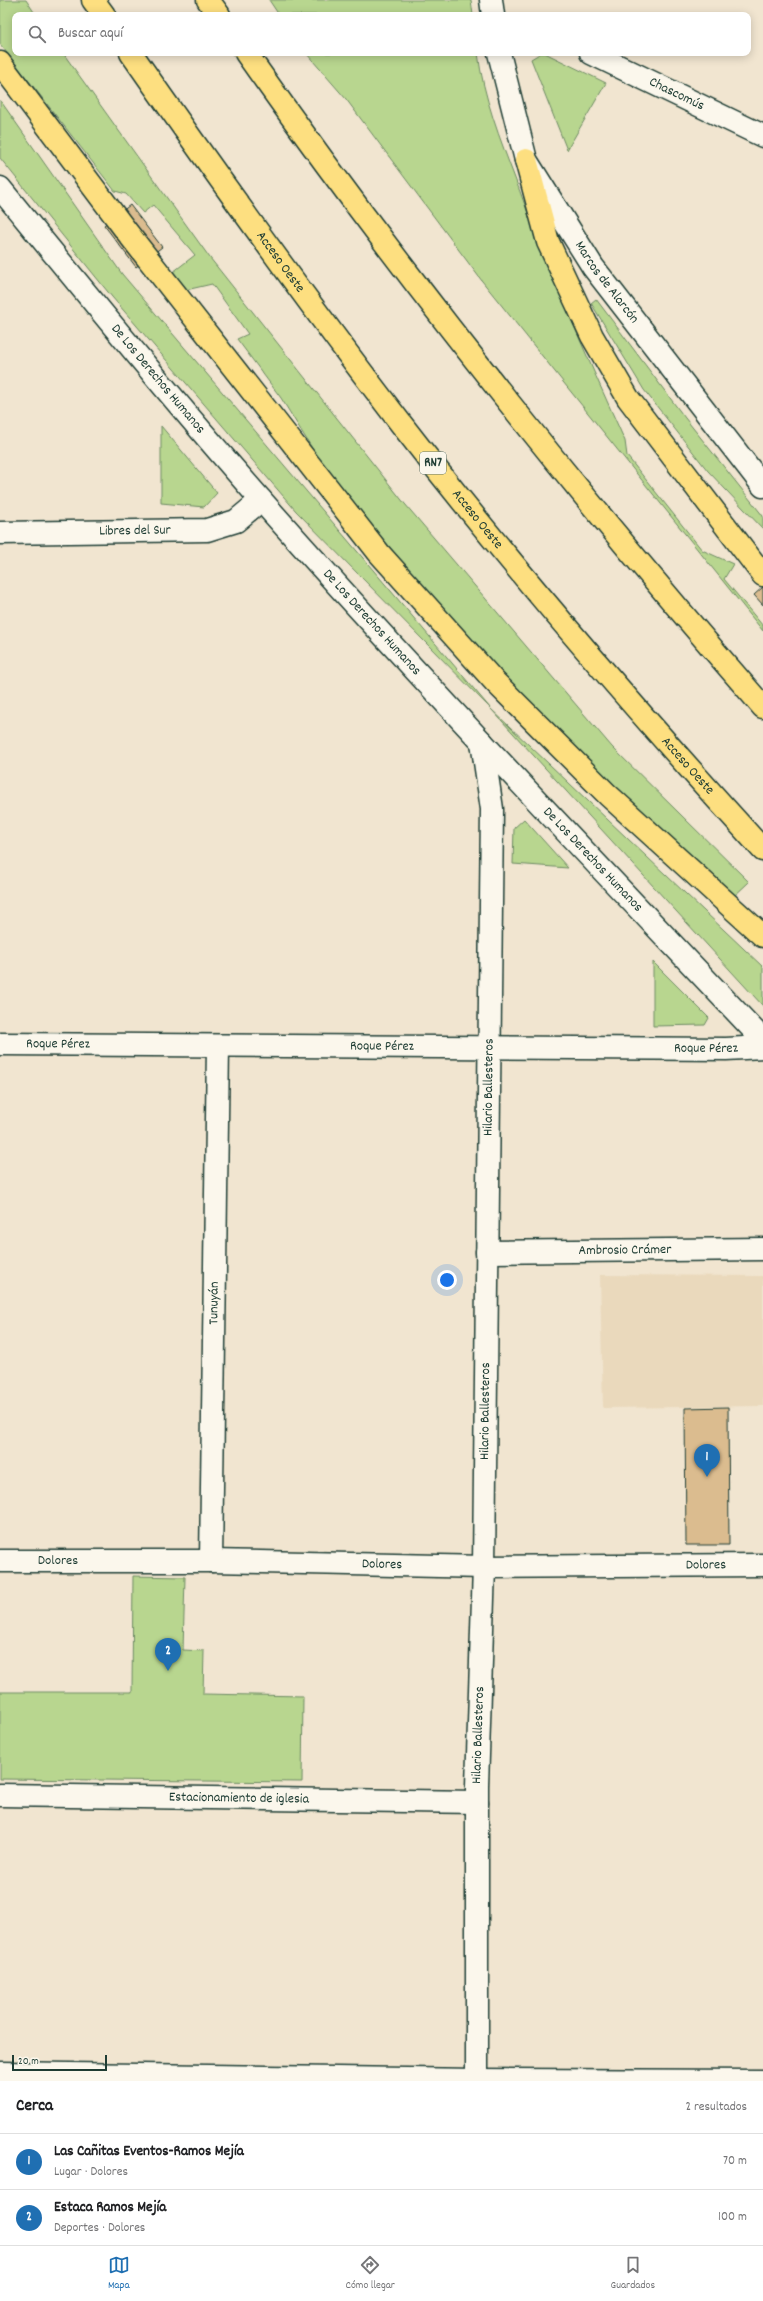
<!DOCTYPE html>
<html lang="es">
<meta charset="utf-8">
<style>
body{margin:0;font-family:Dekko,sans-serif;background:#f6f6f6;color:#202124}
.scale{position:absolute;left:12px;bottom:10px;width:95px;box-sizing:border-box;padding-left:4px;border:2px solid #1f3d34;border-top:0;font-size:11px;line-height:14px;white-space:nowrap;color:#1f3d34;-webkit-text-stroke:3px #fbf7ec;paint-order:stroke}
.you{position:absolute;left:447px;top:1280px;width:14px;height:14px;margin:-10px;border:3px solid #fff;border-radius:50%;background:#1a73e8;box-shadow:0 0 0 6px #1a73e833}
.badge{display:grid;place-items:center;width:26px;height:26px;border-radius:50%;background:#1f6fb2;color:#fff;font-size:13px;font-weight:700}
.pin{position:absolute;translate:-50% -33px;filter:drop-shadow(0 1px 2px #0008)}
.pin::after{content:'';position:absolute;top:21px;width:14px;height:12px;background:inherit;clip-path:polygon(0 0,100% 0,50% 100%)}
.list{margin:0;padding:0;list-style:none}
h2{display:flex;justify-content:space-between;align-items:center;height:52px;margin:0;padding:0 16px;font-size:17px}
h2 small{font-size:13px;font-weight:400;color:#757577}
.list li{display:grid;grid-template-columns:26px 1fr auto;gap:12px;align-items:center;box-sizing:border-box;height:56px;padding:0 16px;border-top:1px solid #e0e0e0}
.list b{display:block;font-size:15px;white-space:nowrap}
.list p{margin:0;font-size:13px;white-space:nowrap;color:#757577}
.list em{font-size:13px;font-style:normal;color:#757577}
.icon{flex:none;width:22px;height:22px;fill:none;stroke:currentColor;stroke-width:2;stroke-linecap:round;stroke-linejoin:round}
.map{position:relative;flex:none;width:763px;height:2081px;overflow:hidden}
.search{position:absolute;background:#fff;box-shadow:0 2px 10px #0003;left:12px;right:12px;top:12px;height:44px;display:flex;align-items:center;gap:10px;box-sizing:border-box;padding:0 14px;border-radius:8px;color:#757577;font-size:15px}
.sheet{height:164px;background:#fff}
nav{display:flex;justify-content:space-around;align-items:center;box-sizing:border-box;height:56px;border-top:1px solid #e0e0e0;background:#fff;font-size:11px;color:#757577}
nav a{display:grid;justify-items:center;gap:2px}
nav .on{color:#1f6fb2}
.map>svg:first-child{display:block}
.built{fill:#ead9bc}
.green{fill:#b8d68f;stroke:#6c8a62}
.building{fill:#dbbc8f;stroke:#1f3d34}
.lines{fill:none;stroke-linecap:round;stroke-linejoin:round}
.minor-casing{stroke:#1f3d34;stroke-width:25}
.highway-casing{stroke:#1f3d34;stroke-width:25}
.minor{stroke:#fbf7ec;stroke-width:22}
.highway{stroke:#fddf80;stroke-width:22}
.labels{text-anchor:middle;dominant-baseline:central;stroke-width:3.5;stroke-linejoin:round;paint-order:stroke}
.shield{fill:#fbf7ec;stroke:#61756b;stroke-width:1}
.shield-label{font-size:13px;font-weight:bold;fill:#1f3d34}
.street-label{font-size:14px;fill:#1f3d34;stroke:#fbf7ec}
</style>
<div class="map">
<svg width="763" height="2081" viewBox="0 0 763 2081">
<rect width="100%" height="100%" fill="#f1e5d0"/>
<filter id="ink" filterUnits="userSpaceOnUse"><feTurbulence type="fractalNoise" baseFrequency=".025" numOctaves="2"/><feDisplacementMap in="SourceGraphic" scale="8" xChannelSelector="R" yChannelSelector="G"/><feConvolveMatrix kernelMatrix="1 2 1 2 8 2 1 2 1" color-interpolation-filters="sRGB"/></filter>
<g filter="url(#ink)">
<path class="built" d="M600,1275L763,1276V1406L603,1408Z"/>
<path class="green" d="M0,0H26L36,15H15V53H63L210,258L405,504L612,747L749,882L731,899L687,859L528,700L442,609L328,474L281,398L237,339L248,334L212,284L186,290L173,272L195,255L153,205L143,213L126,194L115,191L0,44Z
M269,0H471L473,15H279Z
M306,53H478C483,96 500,139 516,181C548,269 586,355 625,441L627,456L702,550L733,564L724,579L763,626V631L482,281L346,99Z
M541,53H545L606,83L567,150L531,59Z
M0,100L122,274L491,709L763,967V1006L491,709L296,511L112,297L0,158Z
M596,299L685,418L763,516V529L708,471L644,390L591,303Z
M161,426L217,493L204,507L161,503Z
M524,819L568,868L513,864L514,828Z
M653,962L709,1018L705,1025L653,1026Z
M133,1576L185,1577L183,1650L204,1651L203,1694L303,1696L302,1782L0,1779V1692H132Z"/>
<path class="building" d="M130,205L162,247L136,267L104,225Z
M763,587V605L754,595Z
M728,1407L729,1545H686L685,1408Z"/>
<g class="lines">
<defs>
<g id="minor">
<path d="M491,0L493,15"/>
<path id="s1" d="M499,53L526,160L593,267L763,486"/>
<path id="s2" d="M591,53L763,136"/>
<path id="s3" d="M0,188C86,293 172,399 262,501C425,685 595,862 763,1040"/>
<path id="s4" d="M0,533L207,530L236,521L261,500"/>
<path id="s5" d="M0,1044L726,1049L763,1047"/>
<path id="s6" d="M487,1252L763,1249"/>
<path id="s7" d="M0,1561H211L484,1567L763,1565"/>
<path id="s8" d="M211,1561L218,1046"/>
<path id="s9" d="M0,1795L477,1802"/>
<path d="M0,2073L477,2080L763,2081"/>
<path id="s10" d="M477,2081V1786L484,1567L492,809L482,742"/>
</g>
<g id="highway">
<path d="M93,0L104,15"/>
<path d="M208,0L219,15"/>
<path id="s11" d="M131,53C219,179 308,303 402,425C516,572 638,713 763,850"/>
<path d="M246,53C406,280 580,497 763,707"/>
<path d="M0,63L127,232L379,553L495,682L608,795L763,936"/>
<path d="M526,160L548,242L592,336L628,398L763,575"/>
</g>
</defs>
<use href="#minor" class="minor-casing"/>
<use href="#highway" class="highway-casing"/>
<use href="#minor" class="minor"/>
<use href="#highway" class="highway"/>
</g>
</g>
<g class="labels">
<rect class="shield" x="420" y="452" width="26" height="22" rx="3"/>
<g class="shield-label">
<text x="433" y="463">RN7</text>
</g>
<g class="street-label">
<text stroke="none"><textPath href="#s2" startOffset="95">Chascomús</textPath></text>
<text stroke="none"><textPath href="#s11" startOffset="257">Acceso Oeste</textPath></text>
<text stroke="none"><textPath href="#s1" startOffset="257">Marcos de Alarcón</textPath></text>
<text stroke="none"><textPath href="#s3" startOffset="248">De Los Derechos Humanos</textPath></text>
<text stroke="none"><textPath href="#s11" startOffset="581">Acceso Oeste</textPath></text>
<text stroke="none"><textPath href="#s4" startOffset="135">Libres del Sur</textPath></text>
<text stroke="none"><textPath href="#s3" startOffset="572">De Los Derechos Humanos</textPath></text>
<text stroke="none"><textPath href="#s11" startOffset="905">Acceso Oeste</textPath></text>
<text stroke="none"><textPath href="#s3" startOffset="896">De Los Derechos Humanos</textPath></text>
<text stroke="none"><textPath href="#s5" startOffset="58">Roque Pérez</textPath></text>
<text stroke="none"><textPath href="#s5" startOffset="382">Roque Pérez</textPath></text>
<text stroke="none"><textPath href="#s5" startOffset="706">Roque Pérez</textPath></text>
<text stroke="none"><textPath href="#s10" startOffset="994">Hilario Ballesteros</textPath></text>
<text stroke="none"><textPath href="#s6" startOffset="138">Ambrosio Crámer</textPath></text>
<text stroke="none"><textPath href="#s8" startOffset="258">Tunuyán</textPath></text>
<text stroke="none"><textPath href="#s10" startOffset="670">Hilario Ballesteros</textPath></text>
<text stroke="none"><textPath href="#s7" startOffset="58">Dolores</textPath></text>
<text stroke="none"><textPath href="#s7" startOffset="382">Dolores</textPath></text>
<text stroke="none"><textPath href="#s7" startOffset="706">Dolores</textPath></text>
<text stroke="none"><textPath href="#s10" startOffset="346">Hilario Ballesteros</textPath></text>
<text stroke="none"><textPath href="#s9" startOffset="239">Estacionamiento de iglesia</textPath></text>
</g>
</g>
</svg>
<div class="scale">20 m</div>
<div class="you"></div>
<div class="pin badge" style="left:707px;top:1477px">1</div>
<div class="pin badge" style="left:168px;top:1671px">2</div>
<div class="search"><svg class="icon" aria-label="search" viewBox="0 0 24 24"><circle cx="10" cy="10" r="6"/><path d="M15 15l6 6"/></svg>Buscar aquí</div>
</div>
<section class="sheet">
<h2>Cerca<small>2 resultados</small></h2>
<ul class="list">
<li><span class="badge">1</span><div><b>Las Cañitas Eventos-Ramos Mejía</b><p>Lugar · Dolores</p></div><em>70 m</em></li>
<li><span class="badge">2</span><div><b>Estaca Ramos Mejía</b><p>Deportes · Dolores</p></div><em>100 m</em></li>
</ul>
</section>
<nav>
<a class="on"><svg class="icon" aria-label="map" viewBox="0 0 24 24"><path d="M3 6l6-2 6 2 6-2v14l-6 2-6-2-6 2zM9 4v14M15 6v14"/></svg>Mapa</a>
<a><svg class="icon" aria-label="directions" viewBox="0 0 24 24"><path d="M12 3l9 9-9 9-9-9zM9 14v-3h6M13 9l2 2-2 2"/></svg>Cómo llegar</a>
<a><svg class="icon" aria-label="saved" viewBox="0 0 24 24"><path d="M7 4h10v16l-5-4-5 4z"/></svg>Guardados</a>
</nav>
